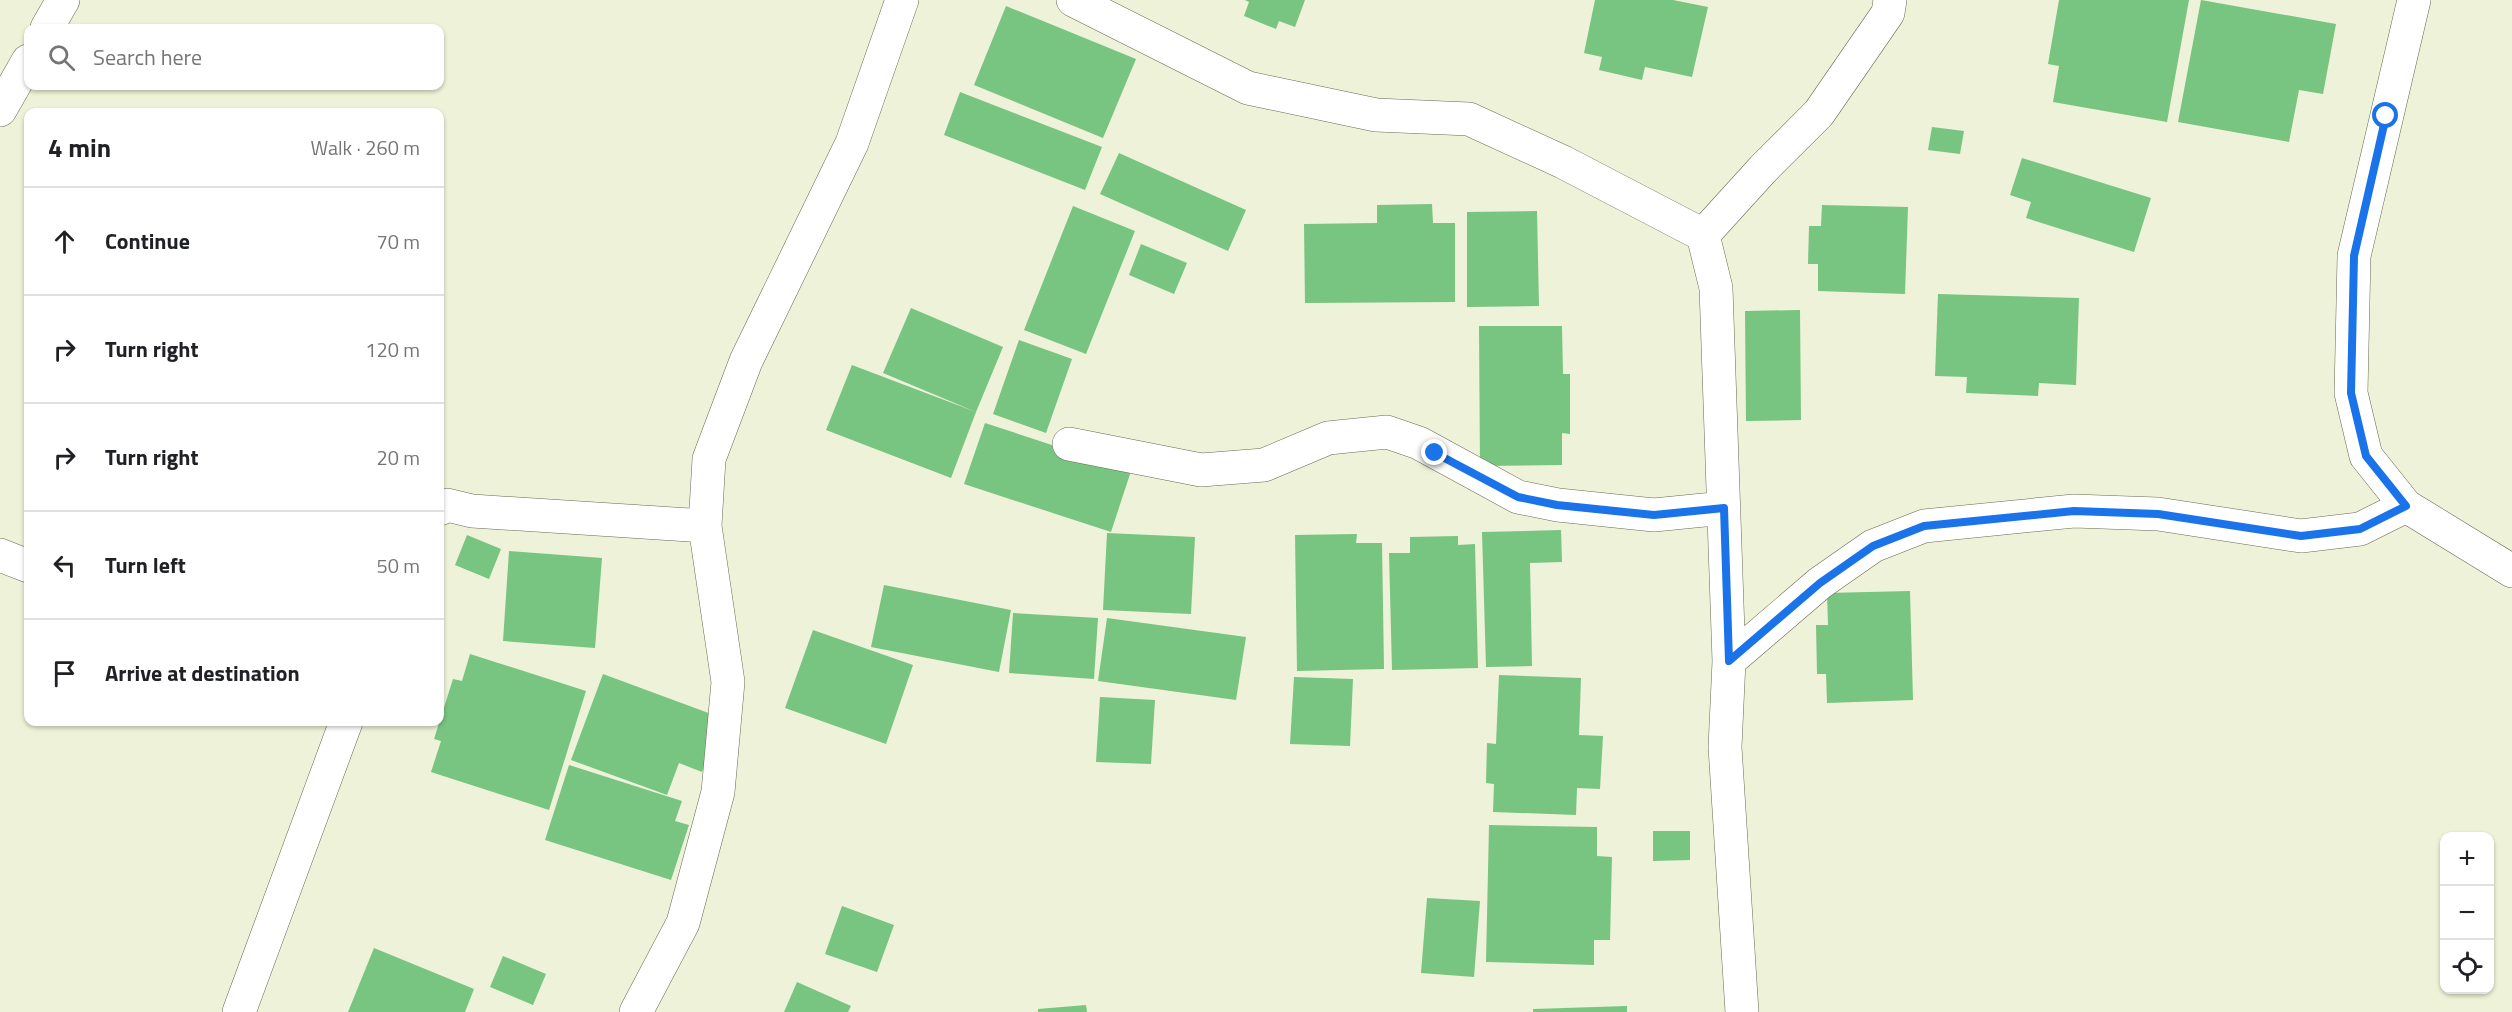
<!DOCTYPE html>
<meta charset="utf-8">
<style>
body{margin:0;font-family:"Titillium Web",sans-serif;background:#f6f6f6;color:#202124}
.controls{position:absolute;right:18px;bottom:18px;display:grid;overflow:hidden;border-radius:12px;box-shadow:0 2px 4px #0004}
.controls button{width:54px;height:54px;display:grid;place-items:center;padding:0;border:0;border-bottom:2px solid #e0e0e0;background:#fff;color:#202124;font:30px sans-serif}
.stop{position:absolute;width:18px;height:18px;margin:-14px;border:4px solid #1a73e8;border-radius:50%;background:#fff}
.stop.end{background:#1a73e8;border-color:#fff;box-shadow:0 2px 6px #0008}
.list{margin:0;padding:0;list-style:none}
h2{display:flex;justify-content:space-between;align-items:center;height:78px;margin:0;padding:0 24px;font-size:26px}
h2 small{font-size:20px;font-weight:400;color:#757577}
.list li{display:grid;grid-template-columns:39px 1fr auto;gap:18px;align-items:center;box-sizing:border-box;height:108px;padding:0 24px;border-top:2px solid #e0e0e0}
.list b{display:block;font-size:22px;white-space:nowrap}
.list em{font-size:20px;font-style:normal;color:#757577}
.icon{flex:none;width:33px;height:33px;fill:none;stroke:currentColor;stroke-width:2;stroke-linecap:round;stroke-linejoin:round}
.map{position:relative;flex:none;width:2512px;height:1012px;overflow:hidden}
.search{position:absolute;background:#fff;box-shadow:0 2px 4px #0004;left:24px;top:24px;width:420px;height:66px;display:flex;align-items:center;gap:15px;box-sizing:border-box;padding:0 21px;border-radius:12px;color:#757577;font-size:22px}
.panel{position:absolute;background:#fff;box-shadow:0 2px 4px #0004;left:24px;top:108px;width:420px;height:618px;border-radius:12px}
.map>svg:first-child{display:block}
.building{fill:#78c481}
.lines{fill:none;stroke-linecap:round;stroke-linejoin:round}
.minor-casing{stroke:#676a54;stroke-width:34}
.minor{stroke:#fff;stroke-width:33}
.route{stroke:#1a73e8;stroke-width:8}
</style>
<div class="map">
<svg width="2512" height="1012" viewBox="0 0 2512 1012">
<rect width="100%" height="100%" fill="#eef2d8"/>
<path class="building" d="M1245,0H1305L1295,27L1279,21L1276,29L1244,16L1249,2Z
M1595,0H1673L1708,7L1692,77L1645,67L1642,80L1599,70L1602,57L1584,53Z
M2059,0H2189L2167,122L2053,102L2059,66L2048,64Z
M2201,0L2336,24L2323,94L2299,90L2289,142L2178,122Z
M1006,6L1136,59L1103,138L974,85Z
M960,92L1102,147L1085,190L944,135Z
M1932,127L1964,131L1960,154L1928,150Z
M1119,153L1246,210L1228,251L1100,194Z
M2022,158L2151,198L2134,252L2026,218L2031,202L2010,195Z
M1432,204L1433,223H1455V302L1305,303L1304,224L1377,223V205Z
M1822,205L1908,207L1905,294L1818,291V264H1808L1809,226H1821Z
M1073,206L1135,231L1086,354L1024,330Z
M1537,211L1539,306L1467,307V212Z
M1141,244L1187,263L1174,294L1129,275Z
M1938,294L2079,298L2076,385L2039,383L2038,396L1966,393L1967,377L1935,376Z
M911,308L1003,347L976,412L883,373Z
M1800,310L1801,420L1746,421L1745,311Z
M1479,326H1562L1563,374H1570V434L1562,433V465L1480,466Z
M1019,340L1072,359L1046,433L993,414Z
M852,365L976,412L951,478L826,430Z
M985,423L1131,471L1111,532L964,484Z
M1561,530L1562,562L1530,563L1532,666L1486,667L1482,532Z
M1107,533L1195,537L1191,614L1103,610Z
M1357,534L1356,543H1382L1384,669L1297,671L1295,535Z
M467,535L501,549L489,579L455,565Z
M1458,536V545L1475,544L1478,668L1392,670L1389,553H1410V537Z
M509,551L602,558L595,648L503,641Z
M884,585L1011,610L999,672L871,647Z
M1910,591L1913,700L1827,703L1826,674H1817L1816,625H1828L1827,593Z
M1013,613L1098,618L1094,679L1009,673Z
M1107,618L1246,637L1236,700L1098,681Z
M813,630L913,665L886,744L785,708Z
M470,654L586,691L549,810L431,772L441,741L434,739L453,679L462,681Z
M603,674L722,718L702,772L679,763L667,795L571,760Z
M1499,675L1581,678L1579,735L1603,736L1600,789L1577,788L1576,815L1493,812L1494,784L1486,783L1487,743L1496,744Z
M1294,677L1353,679L1350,746L1290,744Z
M1100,697L1155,700L1151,764L1096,762Z
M569,765L682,801L675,821L689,825L671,880L545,840Z
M1489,825L1597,827V856L1612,857L1610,940H1594V965L1486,962Z
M1653,831H1690V860L1653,861Z
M1427,898L1480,901L1474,977L1421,973Z
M842,906L894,925L877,972L825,954Z
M374,948L474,989L465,1012H348Z
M503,956L546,974L533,1005L490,987Z
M797,982L851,1006L848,1012H784Z
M1086,1005L1087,1012H1038V1009Z
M1627,1006V1012H1533V1009Z"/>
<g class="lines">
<defs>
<path id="minor" d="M1073,0L1248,88L1376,115L1469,119L1563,162L1703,235L1716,288L1729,661
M2414,0L2354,256L2351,393L2366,456L2406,506L2512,571
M47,28L63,0
M0,110L28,61
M1703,235L1763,169L1819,113L1888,13L1890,0
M1069,444L1201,470L1264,465L1328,438L1387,432L1419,443L1518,497L1558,505L1654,515L1724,508
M440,509L447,505L472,511L705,526
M0,555L28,566
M239,1012L346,722
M636,1012L683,923L718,792L728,682L705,526L709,459L746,361L852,143L902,0
M1742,1012L1725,747L1729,661L1820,583L1873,546L1924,526L2074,511L2158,514L2301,536L2360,529L2406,506"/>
</defs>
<use href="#minor" class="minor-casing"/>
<use href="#minor" class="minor"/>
</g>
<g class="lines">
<path class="route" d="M1435,453L1518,497L1557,505L1654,515L1724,508L1729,661L1820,583L1873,546L1924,526L2074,511L2158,514L2301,536L2360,529L2406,506L2366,456L2351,393L2354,256L2386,116"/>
</g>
</svg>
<div class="controls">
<button>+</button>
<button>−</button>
<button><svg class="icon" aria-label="locate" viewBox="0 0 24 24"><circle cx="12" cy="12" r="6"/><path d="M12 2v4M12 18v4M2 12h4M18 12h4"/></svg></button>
</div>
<div class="stop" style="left:2386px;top:116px"></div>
<div class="stop end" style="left:1435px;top:453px"></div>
<div class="search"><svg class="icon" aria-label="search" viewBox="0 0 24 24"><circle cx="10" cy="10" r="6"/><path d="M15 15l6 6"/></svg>Search here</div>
<section class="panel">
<h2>4 min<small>Walk · 260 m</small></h2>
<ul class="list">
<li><svg class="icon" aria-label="ahead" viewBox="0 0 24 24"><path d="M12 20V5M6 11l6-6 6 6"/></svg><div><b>Continue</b></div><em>70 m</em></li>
<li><svg class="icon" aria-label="right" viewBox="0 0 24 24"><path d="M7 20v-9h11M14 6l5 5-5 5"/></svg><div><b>Turn right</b></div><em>120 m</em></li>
<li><svg class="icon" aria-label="right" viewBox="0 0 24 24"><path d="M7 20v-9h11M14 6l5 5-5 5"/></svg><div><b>Turn right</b></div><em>20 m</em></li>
<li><svg class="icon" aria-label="left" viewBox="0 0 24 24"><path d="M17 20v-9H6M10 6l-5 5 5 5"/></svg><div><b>Turn left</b></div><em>50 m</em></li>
<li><svg class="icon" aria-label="arrive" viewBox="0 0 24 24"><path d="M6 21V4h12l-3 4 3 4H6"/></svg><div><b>Arrive at destination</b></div></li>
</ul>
</section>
</div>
